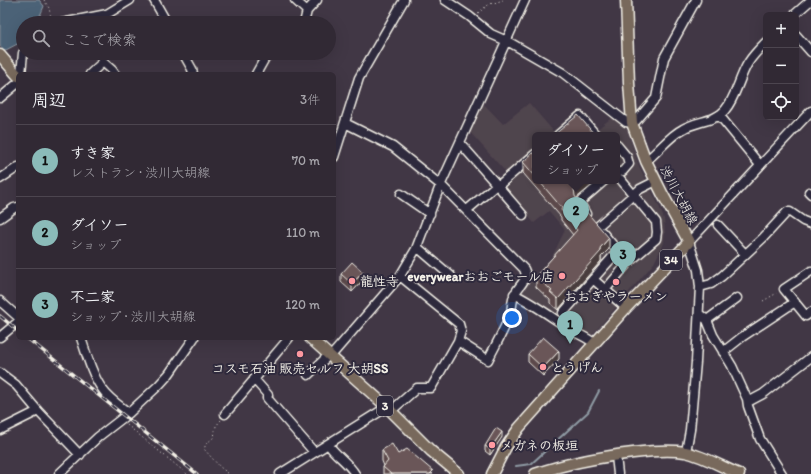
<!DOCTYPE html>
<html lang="ja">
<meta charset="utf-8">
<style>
body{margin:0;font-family:Itim,"Klee One",sans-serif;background:#39313c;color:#f1f3f6}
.controls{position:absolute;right:12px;top:12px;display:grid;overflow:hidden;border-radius:6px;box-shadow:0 4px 16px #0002}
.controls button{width:36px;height:36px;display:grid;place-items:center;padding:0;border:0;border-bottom:1px solid #4c454f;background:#312934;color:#f1f3f6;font:20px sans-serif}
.you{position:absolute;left:512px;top:318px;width:14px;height:14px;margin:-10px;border:3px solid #fff;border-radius:50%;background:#1a73e8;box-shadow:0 0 0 6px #1a73e833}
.badge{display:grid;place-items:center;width:26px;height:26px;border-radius:50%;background:#8bbbb9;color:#111;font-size:13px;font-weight:700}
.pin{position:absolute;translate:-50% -33px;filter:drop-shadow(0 1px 2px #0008)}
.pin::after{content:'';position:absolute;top:21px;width:14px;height:12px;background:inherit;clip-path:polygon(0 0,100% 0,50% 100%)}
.popup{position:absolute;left:532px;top:132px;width:88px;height:52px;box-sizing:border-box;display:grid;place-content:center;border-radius:6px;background:#312934;filter:drop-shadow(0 1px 3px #0005);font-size:13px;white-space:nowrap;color:#a8a6ac}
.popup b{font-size:15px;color:#f1f3f6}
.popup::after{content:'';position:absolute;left:50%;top:100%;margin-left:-8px;border:8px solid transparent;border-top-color:#312934}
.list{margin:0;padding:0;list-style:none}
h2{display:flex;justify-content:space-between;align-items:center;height:52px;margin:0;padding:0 16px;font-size:17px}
h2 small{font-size:13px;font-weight:400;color:#a8a6ac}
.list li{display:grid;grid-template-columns:26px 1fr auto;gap:12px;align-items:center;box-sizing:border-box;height:72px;padding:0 16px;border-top:1px solid #4c454f}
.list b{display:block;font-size:15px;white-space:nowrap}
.list p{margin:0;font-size:13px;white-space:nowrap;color:#a8a6ac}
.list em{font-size:13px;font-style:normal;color:#a8a6ac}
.icon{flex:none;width:22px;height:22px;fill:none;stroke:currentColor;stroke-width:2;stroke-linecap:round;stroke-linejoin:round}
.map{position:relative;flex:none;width:811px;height:474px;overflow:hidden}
.search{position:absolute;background:#312934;box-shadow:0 4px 16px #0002;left:16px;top:16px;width:320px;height:44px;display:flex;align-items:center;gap:10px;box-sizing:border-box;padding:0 14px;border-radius:22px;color:#a8a6ac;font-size:15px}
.panel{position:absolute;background:#312934;box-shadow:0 4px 16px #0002;left:16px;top:72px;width:320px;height:268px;border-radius:6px}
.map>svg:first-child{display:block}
.built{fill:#50444e;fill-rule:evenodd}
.water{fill:#4c6277;stroke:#8f9ba4}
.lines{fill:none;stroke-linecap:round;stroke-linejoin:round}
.stream{stroke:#8f9ba4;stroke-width:2}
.minor-casing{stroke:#f4f1e8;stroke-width:11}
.major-casing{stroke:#f4f1e8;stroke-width:13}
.path{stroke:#f4f1e8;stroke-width:1;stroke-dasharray:1 3;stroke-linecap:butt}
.minor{stroke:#2f2a3d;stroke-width:8}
.major{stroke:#78695c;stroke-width:10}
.rail-casing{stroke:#f4f1e8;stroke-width:3.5}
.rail{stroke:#2f2a3d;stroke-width:2;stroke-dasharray:6;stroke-linecap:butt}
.wall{fill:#5b4a4c;stroke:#f4f1e8}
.shaded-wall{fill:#4a3c3e;stroke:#f4f1e8}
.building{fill:#6a5658;stroke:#f4f1e8}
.poi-dot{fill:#ff9aa2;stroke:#2f2a3d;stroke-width:1.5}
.labels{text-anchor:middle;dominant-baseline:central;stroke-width:4;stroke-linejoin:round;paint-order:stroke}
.shield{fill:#2f2a3d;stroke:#b9b5b5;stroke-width:1}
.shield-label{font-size:12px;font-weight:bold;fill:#f4f1e8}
.street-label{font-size:13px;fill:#f4f1e8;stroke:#2f2a3d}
.poi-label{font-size:13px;font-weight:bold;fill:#f4f1e8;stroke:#2f2a3d;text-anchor:start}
</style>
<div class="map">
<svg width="811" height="474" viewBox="0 0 811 474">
<rect width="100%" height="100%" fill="#413745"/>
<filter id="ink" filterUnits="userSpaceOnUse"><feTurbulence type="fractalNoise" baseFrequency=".025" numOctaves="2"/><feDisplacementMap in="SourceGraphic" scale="8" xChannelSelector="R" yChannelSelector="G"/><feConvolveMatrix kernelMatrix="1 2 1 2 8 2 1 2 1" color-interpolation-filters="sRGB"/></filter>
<g filter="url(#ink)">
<path class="built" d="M481,101L503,124L529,103L554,132L579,110L596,130L614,116L626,125L639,166L659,206L664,219L665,233L664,243L654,263L592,335L572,325L549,309L523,294V290L527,284L536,277L544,265L551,259L565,230L549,211L534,223L505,188V184L511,178L468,130ZM535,135H617V181H535Z"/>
<path class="water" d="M0,0H39L44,6C39,19 37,23 23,23V41L4,51L0,46Z"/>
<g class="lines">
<path class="stream" d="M516,466L531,464L588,412L599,391"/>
<defs>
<path id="minor" d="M154,0L167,23
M295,0L307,11
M445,0L469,16L491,34L509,42L563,73L626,122L632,123L636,121L656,98L664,58L696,0
M794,15L811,0
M62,23L107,14L130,0
M304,23L307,11L317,0
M796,35L811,52
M98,53L104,63L112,70L115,74
M183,53L192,69L193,74
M21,74L23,53
M90,74L103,62
M256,74L265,58L270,53
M0,98L18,83
M719,115L760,165
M345,123L393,147L443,187L524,269C530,280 517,286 514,296C512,301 512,307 511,312C505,329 496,344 488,360L458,341
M558,135L580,116L596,135
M460,143L498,186L494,187L467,210
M617,145L627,157L629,164L623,171L617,173
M334,157L359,78L404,0
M646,161C659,151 669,136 683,129C696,121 715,122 725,110C736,97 739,78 748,63C753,55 760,48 766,42
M0,179L18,167
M809,192L811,194
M401,194L430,214
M586,214L581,205L582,200L604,181
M523,215L498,186L535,154
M0,218L14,208L18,207
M718,225L745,254
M597,227L640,189L656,181
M602,232L628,263
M417,247L451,276
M811,271L784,289L806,316L811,312
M593,279L626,308
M700,287L711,284L722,276L763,238L787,212H790L803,221L811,224
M605,290L628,263L656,239L657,232L656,222L617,175
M514,294C534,304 550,316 568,328C577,334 587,337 595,344
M0,301L18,317
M563,313L618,251
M699,314L707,320L713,335L732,366L747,399L748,406L760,439L782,474
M707,320L737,298
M0,337L18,322
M81,338C86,353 93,378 103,390C109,399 120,406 129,413
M723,352L742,337L795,302
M331,356L400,276L416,249L440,186L525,0
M0,373L16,385L38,411L80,455
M308,375L329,355
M254,379L268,395L267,398L314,452
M748,402L763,394L811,357
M391,411L417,388H431L458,341L461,331L459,324L400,276
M225,414L289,338
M0,430L38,411
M328,444C335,455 348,462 355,474
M686,452L690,430L696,362L700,287L698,270L689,242L811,111
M616,456L618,474
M59,474L98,437L129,413L159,385L169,374L194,338
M280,474L387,407"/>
<path id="major" d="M0,55L18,76
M310,338L387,407L431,451L459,474
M492,474L506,447L519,428L626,308L689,242L663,195L646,161L632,123L629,83L626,0
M535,474C567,463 600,457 633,453C650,451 669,449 685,452C704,456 722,467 739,474"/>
</defs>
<use href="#minor" class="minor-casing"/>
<use href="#major" class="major-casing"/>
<path class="path" d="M44,0L49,8L52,23
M478,13L488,5L503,0
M763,301L777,293
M221,420L216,426L214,437L206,444L204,449L220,467L229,474
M127,425L187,474"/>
<use href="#minor" class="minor"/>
<use href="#major" class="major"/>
<defs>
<path id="rail" d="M0,316L18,331
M27,338L197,474"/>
</defs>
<use href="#rail" class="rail-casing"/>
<use href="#rail" class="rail"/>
</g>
<path class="wall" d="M535,151V181H597L576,199L609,249L601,257V261L558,310L550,303V300L536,287V276L573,235L561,220V217L523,173V162Z
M341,274L363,280L352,292L341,282Z
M528,354L559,359L543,376L528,362Z
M502,437L490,455L485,451V446Z
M382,450L398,454L433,474H383V467L384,466L382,461Z"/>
<path class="shaded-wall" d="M584,181H597L574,200V189Z
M609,238V249L601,257V261L558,310V299L600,248Z
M363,272V280L352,292V284Z
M559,351V359L543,376V368Z
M502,432V437L490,455V449Z"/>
<path class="building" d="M578,115L595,135H554Z
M535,151V176L523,162Z
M539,181H584L574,189L575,196L578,202L609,238L600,248L601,251L558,299L550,292L552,291L536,276L577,230L561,210L562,208Z
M352,262L363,272L352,284L341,274Z
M543,337L559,351L543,368L528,354Z
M496,428L502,432L490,449L485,446Z
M392,444L398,454L407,449L433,471L430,474H391L383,467L388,461L382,450Z"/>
</g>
<g class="poi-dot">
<circle cx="562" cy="276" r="4"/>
<circle cx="352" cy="281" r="4"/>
<circle cx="616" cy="282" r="4"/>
<circle cx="300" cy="354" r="4"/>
<circle cx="543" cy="367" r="4"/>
<circle cx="492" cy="445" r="4"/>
</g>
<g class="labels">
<g class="shield">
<rect x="660" y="250" width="22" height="20" rx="3"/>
<rect x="377" y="396" width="16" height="20" rx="3"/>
</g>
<g class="shield-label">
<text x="671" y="260">34</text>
<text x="385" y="406">3</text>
</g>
<g class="street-label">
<text transform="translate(679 195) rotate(62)">渋川大胡線</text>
</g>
<g class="poi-label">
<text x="554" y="276" text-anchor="end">everywearおおごモール店</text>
<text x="360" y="281">龍性寺</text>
<text x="616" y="296" text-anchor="middle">おおぎやラーメン</text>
<text x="551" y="367">とうげん</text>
<text x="300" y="368" text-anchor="middle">コスモ石油 販売セルフ 大胡SS</text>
<text x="500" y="445">メガネの板垣</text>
</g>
</g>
</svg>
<div class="controls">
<button>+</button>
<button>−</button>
<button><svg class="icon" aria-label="locate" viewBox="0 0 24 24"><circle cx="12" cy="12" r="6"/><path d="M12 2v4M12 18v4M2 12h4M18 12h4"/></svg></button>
</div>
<div class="you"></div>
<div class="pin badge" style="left:570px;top:344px">1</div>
<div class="pin badge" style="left:576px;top:230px">2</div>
<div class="popup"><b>ダイソー</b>ショップ</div>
<div class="pin badge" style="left:623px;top:274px">3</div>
<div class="search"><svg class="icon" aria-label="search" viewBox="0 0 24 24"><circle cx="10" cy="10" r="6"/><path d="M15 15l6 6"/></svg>ここで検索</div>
<section class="panel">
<h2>周辺<small>3件</small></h2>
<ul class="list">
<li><span class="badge">1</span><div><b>すき家</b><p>レストラン · 渋川大胡線</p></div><em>70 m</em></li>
<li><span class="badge">2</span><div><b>ダイソー</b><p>ショップ</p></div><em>110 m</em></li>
<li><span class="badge">3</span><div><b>不二家</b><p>ショップ · 渋川大胡線</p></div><em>120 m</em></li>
</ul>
</section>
</div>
